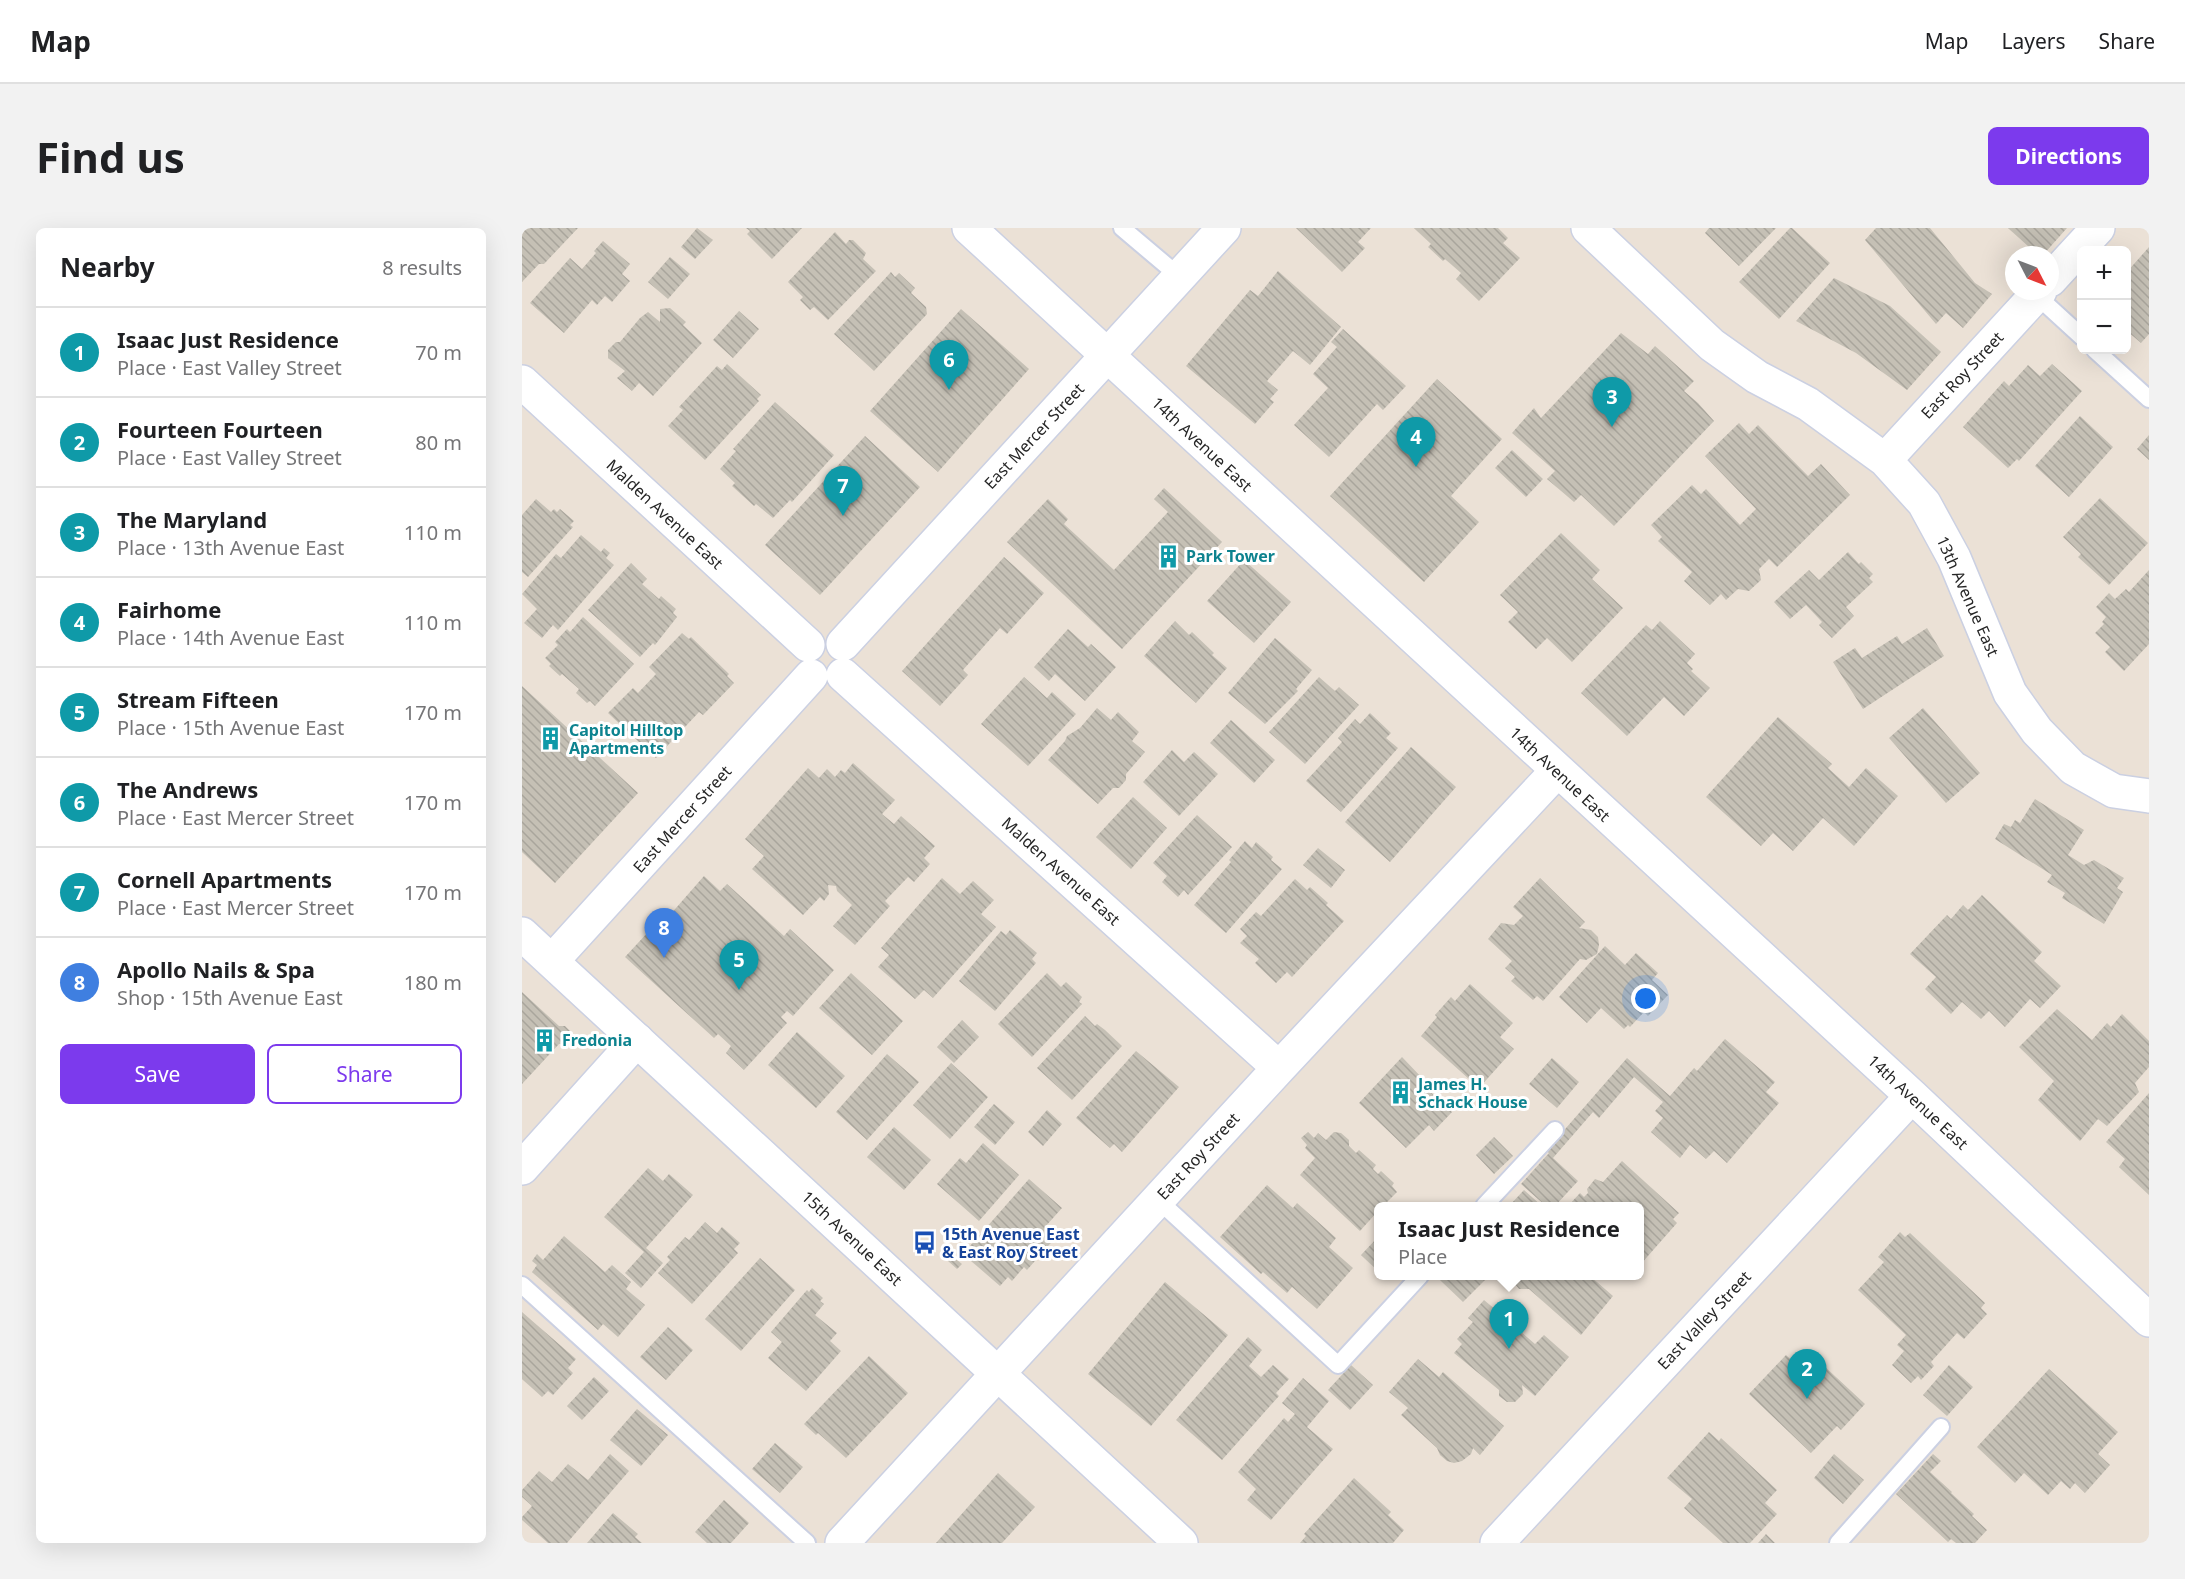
<!DOCTYPE html>
<meta charset="utf-8">
<style>
body{margin:0;font-family:"Noto Sans",sans-serif;background:#f2f2f2;color:#202124}
.controls{position:absolute;right:18px;top:18px;display:grid;overflow:hidden;border-radius:9px;box-shadow:0 6px 24px #0002}
.controls button{width:54px;height:54px;display:grid;place-items:center;padding:0;border:0;border-bottom:2px solid #e0e0e0;background:#fff;color:#202124;font:30px sans-serif}
.compass{position:absolute;left:1483px;top:18px;width:54px;height:54px;border-radius:50%;background:#fff;box-shadow:0 6px 24px #0002;rotate:132deg}
.you{position:absolute;left:1124px;top:771px;width:21px;height:21px;margin:-15px;border:4px solid #fff;border-radius:50%;background:#1a73e8;box-shadow:0 0 0 9px #1a73e833}
.badge{display:grid;place-items:center;width:39px;height:39px;border-radius:50%;background:#7c3aed;color:#fff;font-size:20px;font-weight:700}
.pin{position:absolute;translate:-50% -50px;filter:drop-shadow(0 2px 3px #0008)}
.pin::after{content:'';position:absolute;top:32px;width:21px;height:18px;background:inherit;clip-path:polygon(0 0,100% 0,50% 100%)}
.popup{position:absolute;left:852px;top:974px;width:270px;height:78px;box-sizing:border-box;display:grid;place-content:center;border-radius:9px;background:#fff;filter:drop-shadow(0 2px 4px #0005);font-size:20px;white-space:nowrap;color:#757577}
.popup b{font-size:22px;color:#202124}
.popup::after{content:'';position:absolute;left:50%;top:100%;margin-left:-12px;border:12px solid transparent;border-top-color:#fff}
.list{margin:0;padding:0;list-style:none}
h2{display:flex;justify-content:space-between;align-items:center;height:78px;margin:0;padding:0 24px;font-size:26px}
h2 small{font-size:20px;font-weight:400;color:#757577}
.list li{display:grid;grid-template-columns:39px 1fr auto;gap:18px;align-items:center;box-sizing:border-box;height:90px;padding:0 24px;border-top:2px solid #e0e0e0}
.list b{display:block;font-size:22px;white-space:nowrap}
.list p{margin:0;font-size:20px;white-space:nowrap;color:#757577}
.list em{font-size:20px;font-style:normal;color:#757577}
.actions{display:flex;gap:12px;padding:18px 24px}
.actions a{flex:1;padding:14px 0;border:2px solid #7c3aed;border-radius:9px;text-align:center;font-size:21px;color:#7c3aed}
.actions .main{background:#7c3aed;color:#fff}
.map{position:relative;flex:none;width:1627px;height:1315px;overflow:hidden;border-radius:9px}
header{display:flex;align-items:center;gap:36px;box-sizing:border-box;height:84px;padding:0 30px;background:#fff;border-bottom:2px solid #e0e0e0}
header strong{font-size:28px}
nav{display:flex;gap:33px;margin-inline-start:auto;font-size:21px}
.intro{display:flex;align-items:center;justify-content:space-between;box-sizing:border-box;height:144px;padding:0 36px}
h1{margin:0;font-size:42px}
.button{padding:15px 27px;border-radius:9px;background:#7c3aed;color:#fff;font-size:21px;font-weight:700}
main{display:flex;gap:36px;padding:0 36px}
aside{flex:1;background:#fff;border-radius:9px;box-shadow:0 6px 24px #0002}
.map>svg:first-child{display:block}
.building{fill:url(#building-back-hatch)}
.lines{fill:none;stroke-linecap:round;stroke-linejoin:round}
.lane-casing{stroke:#cbd0e2;stroke-width:20}
.street-casing{stroke:#cbd0e2;stroke-width:36}
.secondary-casing{stroke:#cbd0e2;stroke-width:36}
.lane{stroke:#fff;stroke-width:16}
.street{stroke:#fff;stroke-width:33}
.secondary{stroke:#fff;stroke-width:33}
.labels{text-anchor:middle;dominant-baseline:central;stroke-width:6;stroke-linejoin:round;paint-order:stroke}
.street-label{font-size:16px;fill:#262626;stroke:#fff}
.culture-label{font-size:16px;font-weight:bold;fill:#0d838f;stroke:#fff;text-anchor:start}
.transit-label{font-size:16px;font-weight:bold;fill:#164399;stroke:#fff;text-anchor:start}
</style>
<header>
<strong>Map</strong>
<nav><a>Map</a><a>Layers</a><a>Share</a></nav>
</header>
<div class="intro"><h1>Find us</h1><a class="button">Directions</a></div>
<main>
<aside>
<h2>Nearby<small>8 results</small></h2>
<ul class="list">
<li><span class="badge" style="background:#0f9aa8">1</span><div><b>Isaac Just Residence</b><p>Place · East Valley Street</p></div><em>70 m</em></li>
<li><span class="badge" style="background:#0f9aa8">2</span><div><b>Fourteen Fourteen</b><p>Place · East Valley Street</p></div><em>80 m</em></li>
<li><span class="badge" style="background:#0f9aa8">3</span><div><b>The Maryland</b><p>Place · 13th Avenue East</p></div><em>110 m</em></li>
<li><span class="badge" style="background:#0f9aa8">4</span><div><b>Fairhome</b><p>Place · 14th Avenue East</p></div><em>110 m</em></li>
<li><span class="badge" style="background:#0f9aa8">5</span><div><b>Stream Fifteen</b><p>Place · 15th Avenue East</p></div><em>170 m</em></li>
<li><span class="badge" style="background:#0f9aa8">6</span><div><b>The Andrews</b><p>Place · East Mercer Street</p></div><em>170 m</em></li>
<li><span class="badge" style="background:#0f9aa8">7</span><div><b>Cornell Apartments</b><p>Place · East Mercer Street</p></div><em>170 m</em></li>
<li><span class="badge" style="background:#3f7fe0">8</span><div><b>Apollo Nails &amp; Spa</b><p>Shop · 15th Avenue East</p></div><em>180 m</em></li>
</ul>
<div class="actions"><a class="main">Save</a><a>Share</a></div>
</aside>
<div class="map">
<svg width="1627" height="1315" viewBox="0 0 1627 1315">
<defs>
<pattern id="building-back-hatch" width="6" height="6" patternUnits="userSpaceOnUse" patternTransform="scale(1.5)"><rect width="6" height="6" fill="#c5c0b5"/><path d="M-1 5l2 2M0 0l6 6M5-1l2 2" fill="none" stroke="#a9a59c"/></pattern>
</defs>
<rect width="100%" height="100%" fill="#ebe1d6"/>
<path class="building" d="M0,0H56L22,36H17L0,54Z
M175,0L191,12L173,31L159,19Z
M224,0H280L250,31L225,6L228,3Z
M774,0H849L836,14L843,20L820,44Z
M892,0H976L986,10L981,15L998,30L957,73L934,51L939,45L923,31L921,33L906,19L909,16Z
M1187,0H1254L1217,38L1183,5Z
M1268,0H1270L1308,35L1257,91L1217,54Z
M1354,0H1408L1453,55L1470,66L1441,100L1424,85L1414,96L1343,12Z
M1486,0H1545L1521,27H1516Z
M313,4L324,16L327,12H331L344,25L341,31L354,43L306,92L292,79L288,82L278,72L281,69L266,54Z
M81,13L108,36L100,46L108,53L90,74L83,68L75,77L70,72L42,105L8,75L48,30L60,41L74,25L72,23Z
M1627,19V106L1619,115L1604,102V45Z
M148,29L168,46L146,71L126,54Z
M756,43L819,99L788,137L771,123L745,153L756,162L748,171L752,174L733,196L664,138L728,62L736,68Z
M369,44L373,49L377,45L393,60L389,65L404,79L405,86L352,143L312,106Z
M1312,50L1368,78L1419,124L1385,162L1334,125L1274,93Z
M148,80L164,94L161,97L180,115L131,168L117,155L110,163L95,150L103,143L86,130V122L94,114H98L118,90L126,84L138,94V81Z
M439,81L507,141L416,244L348,183Z
M217,83L237,101L211,130L191,112Z
M821,101L884,158L861,182L855,176L807,229L772,197L806,160L791,146L815,119L809,114Z
M1099,105L1126,126L1133,118L1172,153L1162,163L1176,175L1192,193L1092,298L1059,267L1052,274L1025,251L1033,243L990,205L1012,180L1019,190Z
M205,136L239,167L235,171L237,173L183,232L146,198L161,182L157,179L195,138L200,142Z
M1530,136L1560,163L1497,233L1495,231L1486,240L1441,199L1482,153L1487,158L1506,137L1518,148Z
M915,151L980,211L929,268L957,294L902,354L808,268Z
M253,174L312,227L270,274L268,272L251,290L234,276L232,278L210,258L213,255L198,241L214,223L211,221Z
M1558,188L1591,219L1547,269L1513,238Z
M1217,195L1227,206L1236,197L1286,248L1299,236L1328,267L1255,339L1247,331L1237,341L1239,352L1227,363L1216,361L1204,372L1199,366L1188,377L1162,353L1170,344L1136,313L1140,309L1129,297L1170,257L1179,266L1184,261L1218,297L1234,281L1183,228Z
M1627,207V232L1615,221Z
M343,208L398,259L298,367L243,317Z
M990,222L1021,251L1004,269L973,240Z
M642,260L700,314L600,421L485,314L526,271L546,291L542,296L592,342L646,284L632,271Z
M1578,270L1626,315L1587,357L1556,329L1559,326L1541,309Z
M14,271L29,284L32,281L35,284L38,281L52,293L48,297L51,299L6,349L0,344V287Z
M1039,305L1078,342L1070,351L1101,380L1050,434L1025,410L1014,421L986,394L996,384L978,367Z
M59,307L79,324L82,320L88,325L84,330L92,337L36,402L31,397L20,410L2,395L15,381L0,366L34,326L39,330Z
M1326,324L1337,336L1339,334L1351,346L1347,350L1351,354L1324,379L1332,388L1310,410L1297,397L1300,394L1284,377L1268,391L1252,374L1287,342L1297,352Z
M482,329L522,365L485,406L478,400L441,442L446,447L418,478L380,443Z
M722,332L769,374L732,415L685,373Z
M109,335L125,351L120,356L137,371L139,368L154,381L151,385L155,389L133,417L131,415L118,429L66,382Z
M1627,342V416L1602,443L1583,424L1588,419L1573,405L1582,396L1580,394L1584,389L1574,379L1587,365L1593,371L1604,361L1607,364Z
M61,389L112,436L73,478L68,473L65,475L54,465L57,461L40,446L38,448L27,438L29,436L23,430L36,417L33,414L45,401L48,404Z
M653,393L667,407L670,404L692,425L690,427L705,440L674,475L622,428Z
M1138,393L1173,426L1165,435L1171,441L1169,443L1188,460L1162,488L1142,469L1105,508L1059,465L1124,397L1130,402Z
M1405,400L1422,428L1341,481L1311,434L1333,420L1340,430L1375,408L1380,416Z
M546,401L566,419L569,416L594,439L563,473L533,446L527,453L512,439Z
M160,405L167,411L169,409L207,446L205,448L212,455L181,487L177,484L134,530L86,485L111,460L116,465L134,446L127,439Z
M753,410L790,442L774,461L776,463L743,496L706,465Z
M502,449L525,470L530,464L554,486L506,538L459,496Z
M797,449L813,463L817,459L837,477L783,536L747,504Z
M0,458L116,565L33,655L0,624Z
M575,480L589,492L596,484L617,504L610,513L623,524L604,546V552L597,560H591L576,576L526,532L543,513L545,508L558,500Z
M1401,480L1458,545L1424,575L1367,510Z
M848,485L869,505L864,510L876,520L819,584L784,553L820,514L816,510L833,491L838,496Z
M1256,489L1310,536L1306,540L1327,559L1344,540L1376,568L1332,618L1301,590L1271,623L1251,605L1239,618L1184,569Z
M709,492L753,532L732,555L688,515Z
M889,519L934,559L868,634L823,594Z
M650,522L662,534L672,524L696,546L657,588L621,554Z
M331,535L373,572L360,586L372,596L379,588L413,618L402,630L408,636L392,654L386,649L363,673L368,678L333,717L311,698L330,677L315,663L314,658L306,657L307,666L302,673L298,669L281,687L230,641L242,628L223,611L286,540L297,550L305,541L313,549L319,542L323,545Z
M611,569L645,600L609,641L574,609Z
M1513,571L1562,602L1546,627L1562,637L1572,632L1602,650L1595,660L1601,664L1582,696L1540,670L1543,665L1525,654L1530,647L1473,611L1482,596L1489,599L1493,592L1498,595Z
M675,587L710,619L666,667L662,662L656,669L640,654L645,648L631,635Z
M723,613L730,620L734,614L751,629L749,632L760,641L704,705L672,677L709,634L707,632Z
M796,620L823,642L809,660L781,637Z
M182,648L198,663L205,656L262,708L268,701L312,742L271,788L265,783L259,789L265,795L222,842L204,825L209,818L196,806L192,810L103,729L127,703L125,702L142,683L147,688Z
M420,650L438,666L451,653L472,672L459,686L474,699L411,770L402,762L393,771L356,739L367,727L359,720Z
M1018,650L1063,694L1057,700L1069,702L1076,709L1077,717L1075,726L1064,732L1058,731L1021,773L1015,768L1011,772L989,753L993,749L983,740L990,733L966,711L979,695L992,697L1001,688L991,679Z
M773,651L785,662L788,659L806,675L804,677L822,693L770,749L765,744L754,755L733,735L737,731L718,715L725,708L718,701L734,684L739,688Z
M1460,667L1520,724L1512,733L1539,758L1518,780L1508,771L1483,799L1467,783L1459,791L1440,774L1429,786L1403,761L1414,749L1388,726L1425,687L1429,691L1441,677L1446,682Z
M488,702L515,725L510,731L514,735L473,783L437,753L479,703L484,707Z
M1083,718L1103,737L1114,725L1136,745L1130,752L1146,767L1126,788L1122,784L1108,799L1106,797L1102,801L1079,780L1065,795L1037,769Z
M329,745L381,793L350,827L297,780Z
M525,745L539,759L544,754L560,769L557,774L560,776L510,829L476,796Z
M948,756L991,795L978,809L992,821L957,860L899,808L915,789L913,787L929,769L933,773Z
M0,764L37,798H43L48,803V809L41,816H37L0,856Z
M1535,781L1570,812L1585,795L1589,799L1600,786L1627,813V839L1613,855L1617,864L1585,898L1576,891L1558,913L1516,872L1532,853L1497,819Z
M563,788L573,798L575,796L583,802L600,818L550,872L515,840Z
M440,792L457,809L432,835L415,819Z
M275,804L323,848L294,880L246,837Z
M1203,811L1253,854L1244,864L1257,875L1205,935L1192,923L1184,931L1168,917L1158,930L1129,904L1141,890L1133,883L1141,874L1112,849L1077,890L1071,884L1031,930L1056,953L1033,978H1024L999,956L1027,925L1024,923L1105,830L1148,868L1172,840L1175,843Z
M614,823L657,859L600,924L592,916L588,920L554,890Z
M365,826L397,854L345,912L314,884Z
M880,829L902,852L899,855L930,884L912,903L907,897L884,920L837,875Z
M1030,830L1057,854L1035,880L1007,856Z
M429,835L466,869L428,911L391,877Z
M1627,865V967L1597,939L1603,931L1584,914Z
M472,876L493,894L473,917L452,899Z
M525,882L540,896L521,918L506,904Z
M372,899L409,932L382,962L345,929Z
M786,904L792,910L796,905L804,912L812,904L819,905L827,912V918L834,925L837,922L854,937L851,941L856,946L859,943L872,955L870,958L875,964L861,978H856V983L838,1003L778,947L793,930L783,920L785,917L779,910Z
M972,909L991,928L972,946L954,927Z
M461,915L497,947L457,993L415,956L438,930L444,935Z
M1100,933L1157,985L1151,991L1155,995L1118,1037V978H1046L1058,965L1062,969L1066,965L1065,961L1073,951L1081,954Z
M126,940L141,953L147,946L171,967L124,1020L141,1035L119,1060L103,1045L122,1024L82,989Z
M507,951L540,980L523,999L534,1009L505,1042L502,1039L490,1053L486,1049L478,1058L441,1026Z
M745,957L771,980L775,975L814,1010L807,1019L831,1040L795,1081L770,1059L765,1065L741,1044L739,1046L698,1009Z
M1002,962L1020,978H987Z
M183,994L195,1005L200,999L218,1015L212,1021L216,1025L170,1076L136,1045L148,1032L145,1029L163,1009L167,1012Z
M1378,1004L1383,1009L1388,1005L1463,1075L1459,1080L1465,1086L1442,1111L1435,1105L1409,1134L1412,1138L1399,1152L1396,1148L1389,1155L1370,1137L1382,1123L1375,1117L1384,1107L1336,1062L1362,1034L1356,1029Z
M42,1008L83,1044L90,1037L109,1054L104,1061L123,1077L96,1109L81,1096L76,1102L10,1044L15,1037L10,1033L15,1026L21,1032Z
M856,1009V1043L839,1027Z
M430,1028L440,1036L435,1041L426,1033Z
M238,1030L273,1062L219,1123L183,1091Z
M918,1048H960L964,1051L941,1074L916,1050Z
M992,1048H1068L1091,1068L1059,1107L1007,1061H997L989,1051Z
M643,1054L706,1107L629,1198L566,1146Z
M290,1060L301,1070L298,1073L302,1076L293,1087L315,1105L308,1113L319,1123L284,1163L246,1130L260,1114L249,1104L285,1062L287,1064Z
M962,1072L1013,1116L1022,1107L1047,1129L1013,1168L1000,1157L1001,1166L993,1174H985L977,1168V1162L932,1125L940,1116L935,1111L951,1094L946,1090Z
M0,1084L54,1131L46,1140L51,1145L31,1167L26,1163L20,1169L0,1151Z
M146,1099L171,1122L144,1152L118,1129Z
M726,1109L740,1122L727,1138L739,1149L751,1137L767,1151L754,1165L757,1168L700,1232L654,1192Z
M1286,1123L1343,1176L1319,1202L1315,1198L1289,1225L1227,1166L1264,1127L1274,1136Z
M347,1128L386,1165L324,1230L296,1205L294,1207L282,1196Z
M896,1131L917,1149L921,1144L982,1198L958,1227L951,1220L949,1226L940,1233L932,1235L925,1233L918,1227L915,1220L879,1187L886,1180L867,1164Z
M829,1137L851,1157L828,1182L806,1162Z
M1427,1137L1451,1159L1425,1188L1401,1167Z
M1527,1141L1596,1204L1576,1226L1588,1237L1563,1265L1553,1255L1548,1261L1539,1253L1526,1267L1502,1245L1493,1255L1455,1219Z
M72,1149L87,1163L60,1192L45,1178Z
M781,1150L807,1173L785,1199L811,1221L749,1292L725,1272L734,1261L716,1244L762,1190L766,1194L773,1186L760,1175Z
M115,1181L146,1207L119,1238L88,1212Z
M1187,1204L1197,1213L1199,1210L1255,1262L1243,1275L1255,1286L1228,1315H1201L1162,1280L1170,1271L1145,1250Z
M253,1215L281,1239L258,1265L230,1241Z
M88,1226L107,1243L45,1315H26L0,1292V1289L10,1278L0,1269V1262L17,1243L30,1254L46,1236L66,1252Z
M1312,1226L1342,1252L1321,1276L1292,1250Z
M1411,1226L1419,1233L1408,1244L1430,1264L1429,1265L1452,1286L1450,1288L1465,1302L1453,1315H1434L1429,1311L1426,1314L1374,1266Z
M476,1245L513,1279L480,1315H414Z
M832,1250L869,1284L866,1287L882,1302L871,1315H778L784,1308L782,1306Z
M202,1272L227,1295L209,1315H185L173,1304Z
M91,1285L116,1306L113,1309L120,1315H65Z
M1244,1306L1253,1315H1236Z"/>
<g class="lines">
<defs>
<path id="lane" d="M600,0L658,49
M1514,67L1560,109
M1573,122L1627,171
M636,972L816,1137L898,1048
M962,978L1033,902
M0,1057L285,1315
M1316,1315L1419,1199"/>
<path id="street" d="M447,0L1390,868L1627,1092
M1066,0L1190,117L1235,149L1286,176L1363,232L1402,275L1432,330L1488,465L1515,503L1551,540L1592,563L1627,568
M1528,52L1576,0
M0,154L286,417
M1363,232L1518,63
M321,416L702,0
M321,447L757,840
M30,733L289,448
M0,940L115,812
M320,1315L757,840L1035,543
M975,1315L1390,868"/>
<path id="secondary" d="M0,706L659,1315"/>
</defs>
<use href="#lane" class="lane-casing"/>
<use href="#street" class="street-casing"/>
<use href="#secondary" class="secondary-casing"/>
<use href="#lane" class="lane"/>
<use href="#street" class="street"/>
<use href="#secondary" class="secondary"/>
</g>
<defs>
<symbol id="building-bare" viewBox="-9 -9 18 18"><path d="M-4-6H4V6H1V3H-1V6H-4ZM-2.5-4.3h1.7v1.8h-1.7ZM.8-4.3h1.7v1.8H.8ZM-2.5-1h1.7V.8h-1.7ZM.8-1h1.7V.8H.8Z" fill="#0f9aa8" stroke="#fff" stroke-width="2.5" paint-order="stroke"/></symbol>
<symbol id="bus-bare" viewBox="-9 -9 18 18"><path d="M-5-6H5V4H4V6H2V4H-2V6H-4V4H-5ZM-3.5-4V0h7V-4ZM-3.5 1.2v1.5H-2V1.2ZM2 1.2v1.5H3.5V1.2Z" fill="#1a4fb4" stroke="#fff" stroke-width="2.5" paint-order="stroke"/></symbol>
</defs>
<g fill-rule="evenodd">
<use href="#building-bare" x="630" y="312" width="33" height="33"/>
<use href="#building-bare" x="12" y="494" width="33" height="33"/>
<use href="#building-bare" x="6" y="796" width="33" height="33"/>
<use href="#building-bare" x="862" y="848" width="33" height="33"/>
<use href="#bus-bare" x="386" y="998" width="33" height="33"/>
</g>
<g class="labels">
<g class="street-label">
<text transform="translate(1440 147) rotate(-47)">East Roy Street</text>
<text transform="translate(512 208) rotate(-47)">East Mercer Street</text>
<text transform="translate(680 216) rotate(43)">14th Avenue East</text>
<text transform="translate(143 286) rotate(43)">Malden Avenue East</text>
<text transform="translate(1446 368) rotate(66)">13th Avenue East</text>
<text transform="translate(1038 546) rotate(43)">14th Avenue East</text>
<text transform="translate(160 591) rotate(-48)">East Mercer Street</text>
<text transform="translate(539 643) rotate(42)">Malden Avenue East</text>
<text transform="translate(1396 874) rotate(43)">14th Avenue East</text>
<text transform="translate(676 928) rotate(-47)">East Roy Street</text>
<text transform="translate(330 1010) rotate(43)">15th Avenue East</text>
<text transform="translate(1182 1092) rotate(-47)">East Valley Street</text>
</g>
<g class="culture-label">
<text x="664" y="328">Park Tower</text>
<text x="47" y="502">Capitol Hilltop<tspan x="47" dy="18">Apartments</tspan></text>
<text x="40" y="812">Fredonia</text>
<text x="896" y="856">James H.<tspan x="896" dy="18">Schack House</tspan></text>
</g>
<g class="transit-label">
<text x="420" y="1006">15th Avenue East<tspan x="420" dy="18">&amp; East Roy Street</tspan></text>
</g>
</g>
</svg>
<div class="controls">
<button>+</button>
<button>−</button>
</div>
<svg class="compass" viewBox="-18 -18 36 36"><path d="M0-13l5 13h-10z" fill="#e53935"/><path d="M0 13l5-13h-10z" fill="#757577"/></svg>
<div class="you"></div>
<div class="pin badge" style="left:987px;top:1121px;background:#0f9aa8">1</div>
<div class="popup"><b>Isaac Just Residence</b>Place</div>
<div class="pin badge" style="left:1285px;top:1171px;background:#0f9aa8">2</div>
<div class="pin badge" style="left:1090px;top:199px;background:#0f9aa8">3</div>
<div class="pin badge" style="left:894px;top:239px;background:#0f9aa8">4</div>
<div class="pin badge" style="left:217px;top:762px;background:#0f9aa8">5</div>
<div class="pin badge" style="left:427px;top:162px;background:#0f9aa8">6</div>
<div class="pin badge" style="left:321px;top:288px;background:#0f9aa8">7</div>
<div class="pin badge" style="left:142px;top:730px;background:#3f7fe0">8</div>
</div>
</main>
